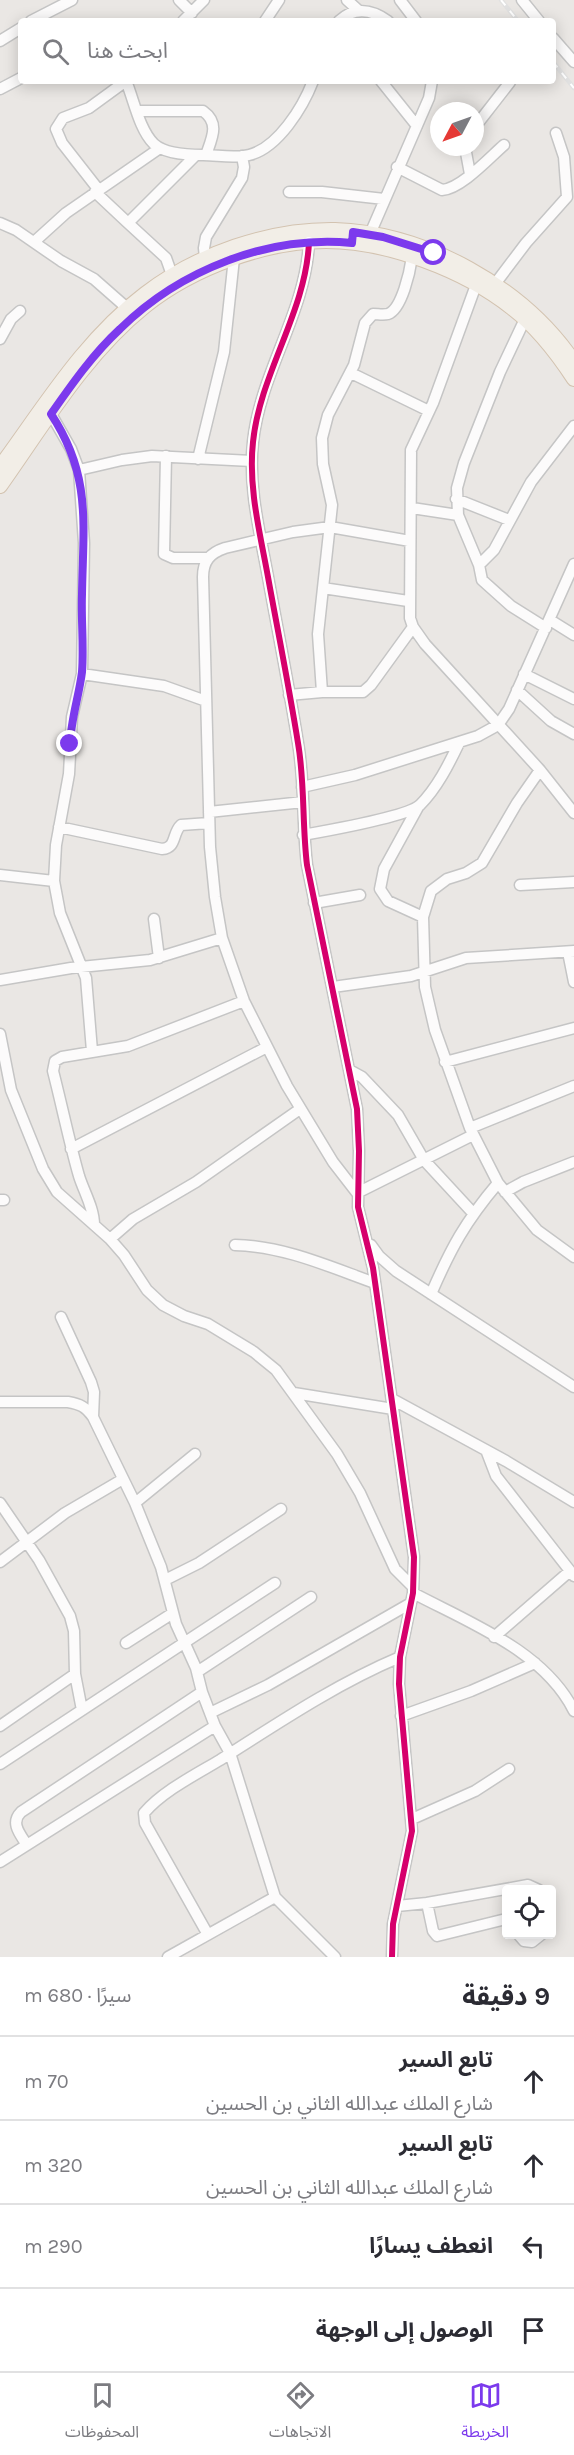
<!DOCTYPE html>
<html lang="ar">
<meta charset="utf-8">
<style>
body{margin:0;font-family:Karla,"Noto Sans Arabic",sans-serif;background:#f7f7f7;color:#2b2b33;direction:rtl}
.controls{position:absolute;right:18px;bottom:18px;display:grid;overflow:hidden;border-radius:6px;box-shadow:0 3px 15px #0003}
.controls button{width:54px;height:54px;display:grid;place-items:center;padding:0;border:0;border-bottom:2px solid #e1e1e2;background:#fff;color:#2b2b33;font:30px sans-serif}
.compass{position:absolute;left:430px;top:102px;width:54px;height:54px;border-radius:50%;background:#fff;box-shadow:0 3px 15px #0003;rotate:229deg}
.stop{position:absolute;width:18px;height:18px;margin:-14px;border:4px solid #7c3aed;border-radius:50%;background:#fff}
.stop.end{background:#7c3aed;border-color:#fff;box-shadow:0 2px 6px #0008}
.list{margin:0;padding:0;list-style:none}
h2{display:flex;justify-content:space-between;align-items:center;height:78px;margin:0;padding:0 24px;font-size:26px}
h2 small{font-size:20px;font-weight:400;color:#7c7c81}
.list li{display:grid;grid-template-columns:39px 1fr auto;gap:18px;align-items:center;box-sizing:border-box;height:84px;padding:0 24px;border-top:2px solid #e1e1e2}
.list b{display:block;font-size:22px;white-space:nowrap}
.list p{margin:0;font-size:20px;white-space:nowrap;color:#7c7c81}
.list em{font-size:20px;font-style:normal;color:#7c7c81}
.icon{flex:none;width:33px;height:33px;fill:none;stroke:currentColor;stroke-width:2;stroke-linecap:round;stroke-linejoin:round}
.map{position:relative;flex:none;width:574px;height:1957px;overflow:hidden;direction:ltr}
.search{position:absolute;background:#fff;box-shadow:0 3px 15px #0003;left:18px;right:18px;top:18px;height:66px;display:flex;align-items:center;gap:15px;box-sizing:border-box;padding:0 21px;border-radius:6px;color:#7c7c81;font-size:22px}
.sheet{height:414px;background:#fff}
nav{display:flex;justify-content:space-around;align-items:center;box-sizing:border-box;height:84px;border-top:2px solid #e1e1e2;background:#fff;font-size:16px;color:#7c7c81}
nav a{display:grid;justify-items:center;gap:3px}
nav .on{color:#7c3aed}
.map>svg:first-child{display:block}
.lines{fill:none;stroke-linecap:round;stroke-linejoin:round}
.minor-casing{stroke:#c5c5c5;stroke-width:13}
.major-casing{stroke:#d3c3b0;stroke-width:16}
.minor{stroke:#fcfbfb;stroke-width:10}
.major{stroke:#f2eee7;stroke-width:14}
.rail-casing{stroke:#e1e1e1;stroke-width:4.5}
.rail{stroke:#fff;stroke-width:2;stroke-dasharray:7;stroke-linecap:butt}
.cycleway-casing{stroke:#fff;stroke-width:10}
.cycleway{stroke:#d6006c;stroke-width:6}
.route{stroke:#7c3aed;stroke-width:8}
</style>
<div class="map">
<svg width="574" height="1957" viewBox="0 0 574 1957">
<rect width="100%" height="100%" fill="#eae7e4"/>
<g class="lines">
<defs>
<path id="minor" d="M179,0L192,13
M347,0L358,10
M400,0L416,21
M522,0L539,21
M31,21L72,0
M183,21L204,0
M265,21L279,0
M339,21C354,7 371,9 388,21
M553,38L574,62
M0,41L21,28
M126,81C134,100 139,129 154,144C165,154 188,155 203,155C217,155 235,159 249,155C278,148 303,107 313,81
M381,81L417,126
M0,89L21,78
M138,111H203C220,123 212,138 206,155
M475,127L510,82
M465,147L470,174
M397,167L442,190C461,189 490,157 504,145
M98,189L62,143L56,129L63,118L89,108L126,81
M95,192L128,223
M289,192H322L384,199
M0,223L16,230L61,261L94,279L127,308
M370,234L429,98L432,81
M34,242L66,213L160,148
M309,242C306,312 260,373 253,442C248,487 260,533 268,577C278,632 289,687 298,743C305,783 302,824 307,865L357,1109L359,1151L358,1207L373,1268L414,1557L413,1593L400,1657L399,1684L412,1831L393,1924L392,1957
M205,258L204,248L206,237L242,178L244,167L242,156
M172,275L166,258L128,223L196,155
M495,284L526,243L567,197L564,157L556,133
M476,285L433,403L411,450L410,618L413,627L425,644L540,770L574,813
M525,319L500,372L464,463L457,488L458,515L479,565L482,580L511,606L546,628
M0,339L11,319L20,311
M351,373L429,411
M51,414L71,449L79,470L84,543L82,674L72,717L69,774L56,845L54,881L60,913L86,978L92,1051
M166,456L164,554L173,558H208
M198,459L224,352L234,258
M79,470L122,460L152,456L252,461
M456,499L509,520
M412,508L458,515
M410,541L330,527L293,532L225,548C210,553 203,561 203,577L210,847L215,897L222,938L244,1001L287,1086L333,1162L357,1193L473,1135
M479,565L494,550L531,482L574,426
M323,588L408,601
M550,620L574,635
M82,674L164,686L206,701
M524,674L574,699
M517,690L551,721L574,734
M322,692L318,634L332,505L323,464L322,438L328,415L354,365L365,323L373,314C378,314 383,315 388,314C402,309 410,271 412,257
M289,695L322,692H363L371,685L413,627
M540,770L517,803L482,863L466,873L447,879L431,891L423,917L425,987L435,1030L470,1128L498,1183L537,1230L574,1257
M302,787L355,775L478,736L498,725L509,709L574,564
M418,807L384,869L380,889L388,901L423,917
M209,812L303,802
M59,827L162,849C177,848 172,833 181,825L209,823
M303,835C325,831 407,817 420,805C437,788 449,764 459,743
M0,875L54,881
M520,885L574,882
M314,903L360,895
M154,919L159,958
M568,952L574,982
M0,980L71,968L150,960L222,938
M333,987L411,976L466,958L574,951
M0,1034L11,1090L43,1169L57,1192L110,1239L124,1255L147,1290L163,1305L184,1316L208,1324L254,1352L276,1370L337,1454L360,1493L395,1569L413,1587
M445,1062L574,1028
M351,1071L362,1077L398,1115L424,1160L473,1213
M470,1128L574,1086
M71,1149L267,1047
M505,1192L523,1182L574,1162
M0,1200H4
M94,1225C94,1208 84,1192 79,1176C69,1141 62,1106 53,1071L55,1061L62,1057L128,1046L244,1001
M110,1239L133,1219L196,1182L300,1109
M235,1245C284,1246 330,1267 375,1283
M371,1245L379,1256L396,1271L574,1387
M431,1294C451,1248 465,1222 498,1183
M61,1317L91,1382L94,1392L93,1417
M294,1393L393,1409
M392,1399L506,1461L574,1502
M0,1402H68C80,1404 86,1407 93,1417L135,1503L161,1567L176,1624L196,1668L202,1692L215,1726L230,1753L275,1897L335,1957
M486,1450L496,1476L574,1576
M0,1503L39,1560L70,1616L74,1631L75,1674L82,1710
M135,1503L195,1454
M0,1562L65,1513L123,1479
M165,1580L199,1563L281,1509
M413,1593C470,1623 544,1651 574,1711
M494,1637L570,1571
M126,1643L173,1613
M197,1672L311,1597
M210,1713L268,1685L411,1603
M401,1716L471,1691L535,1663
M0,1726L75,1674
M0,1764L275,1583
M412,1819L475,1791L509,1769
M27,1845C20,1834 10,1823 21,1812L202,1692
M0,1862L215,1726
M427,1903L433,1931L437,1936L506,1919
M397,1906L427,1903L528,1885L539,1890
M207,1933L145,1823L144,1813C163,1791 195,1775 220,1760C278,1723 336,1684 400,1657
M518,1934L524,1941L532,1942L542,1934
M168,1957L275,1897"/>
<path id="major" d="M0,467C44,407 85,339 145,294C197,254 269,229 335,230C426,233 523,287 574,362
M0,486C44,424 85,354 145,306C193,268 265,241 326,241C387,241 464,270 512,308C537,327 557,353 574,379"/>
</defs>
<use href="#minor" class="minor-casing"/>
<use href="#major" class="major-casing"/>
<use href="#minor" class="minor"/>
<use href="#major" class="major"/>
<defs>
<path id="rail" d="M501,0L518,21
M553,62L574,88"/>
</defs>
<use href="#rail" class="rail-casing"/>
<use href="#rail" class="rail"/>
<defs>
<path id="cycleway" d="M309,242C306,312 260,373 253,442C248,487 260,533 268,577C278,632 289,687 298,743C305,783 302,824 307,865L357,1109L359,1151L358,1207L373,1268L414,1557L413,1593L400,1657L399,1684L412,1831L393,1924L392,1957"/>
</defs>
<use href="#cycleway" class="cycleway-casing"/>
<use href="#cycleway" class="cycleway"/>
</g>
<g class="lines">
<path class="route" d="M70,744C71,719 79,696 82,672C84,646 81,620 82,594C83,525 92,476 51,414C72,384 93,354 120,329C180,270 268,235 352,243L353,232L383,237L434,253"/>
</g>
</svg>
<div class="controls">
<button><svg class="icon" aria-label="locate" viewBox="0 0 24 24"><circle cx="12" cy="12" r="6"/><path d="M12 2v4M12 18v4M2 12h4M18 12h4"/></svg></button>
</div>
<svg class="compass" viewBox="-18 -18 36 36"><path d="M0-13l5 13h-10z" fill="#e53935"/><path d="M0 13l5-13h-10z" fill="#7c7c81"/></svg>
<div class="stop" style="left:434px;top:253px"></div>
<div class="stop end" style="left:70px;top:744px"></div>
<div class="search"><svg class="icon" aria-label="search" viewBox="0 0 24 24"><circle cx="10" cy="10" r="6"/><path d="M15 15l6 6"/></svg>ابحث هنا</div>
</div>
<section class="sheet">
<h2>9 دقيقة<small>سيرًا · 680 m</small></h2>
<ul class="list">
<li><svg class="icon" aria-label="ahead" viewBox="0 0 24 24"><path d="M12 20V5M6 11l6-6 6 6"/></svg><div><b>تابع السير</b><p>شارع الملك عبدالله الثاني بن الحسين</p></div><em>70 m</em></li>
<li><svg class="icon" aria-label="ahead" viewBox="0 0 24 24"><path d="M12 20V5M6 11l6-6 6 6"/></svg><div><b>تابع السير</b><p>شارع الملك عبدالله الثاني بن الحسين</p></div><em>320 m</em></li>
<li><svg class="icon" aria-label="left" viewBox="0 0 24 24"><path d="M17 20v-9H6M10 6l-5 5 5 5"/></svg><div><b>انعطف يسارًا</b></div><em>290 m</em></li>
<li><svg class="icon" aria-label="arrive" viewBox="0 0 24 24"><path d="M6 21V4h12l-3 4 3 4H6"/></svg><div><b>الوصول إلى الوجهة</b></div></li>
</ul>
</section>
<nav>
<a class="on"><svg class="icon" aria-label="map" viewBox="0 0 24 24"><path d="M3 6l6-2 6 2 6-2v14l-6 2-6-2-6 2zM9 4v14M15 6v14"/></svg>الخريطة</a>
<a><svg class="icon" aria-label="directions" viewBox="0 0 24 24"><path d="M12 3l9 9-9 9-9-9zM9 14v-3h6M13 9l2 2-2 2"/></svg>الاتجاهات</a>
<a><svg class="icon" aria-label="saved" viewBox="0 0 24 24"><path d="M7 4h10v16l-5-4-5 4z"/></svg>المحفوظات</a>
</nav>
